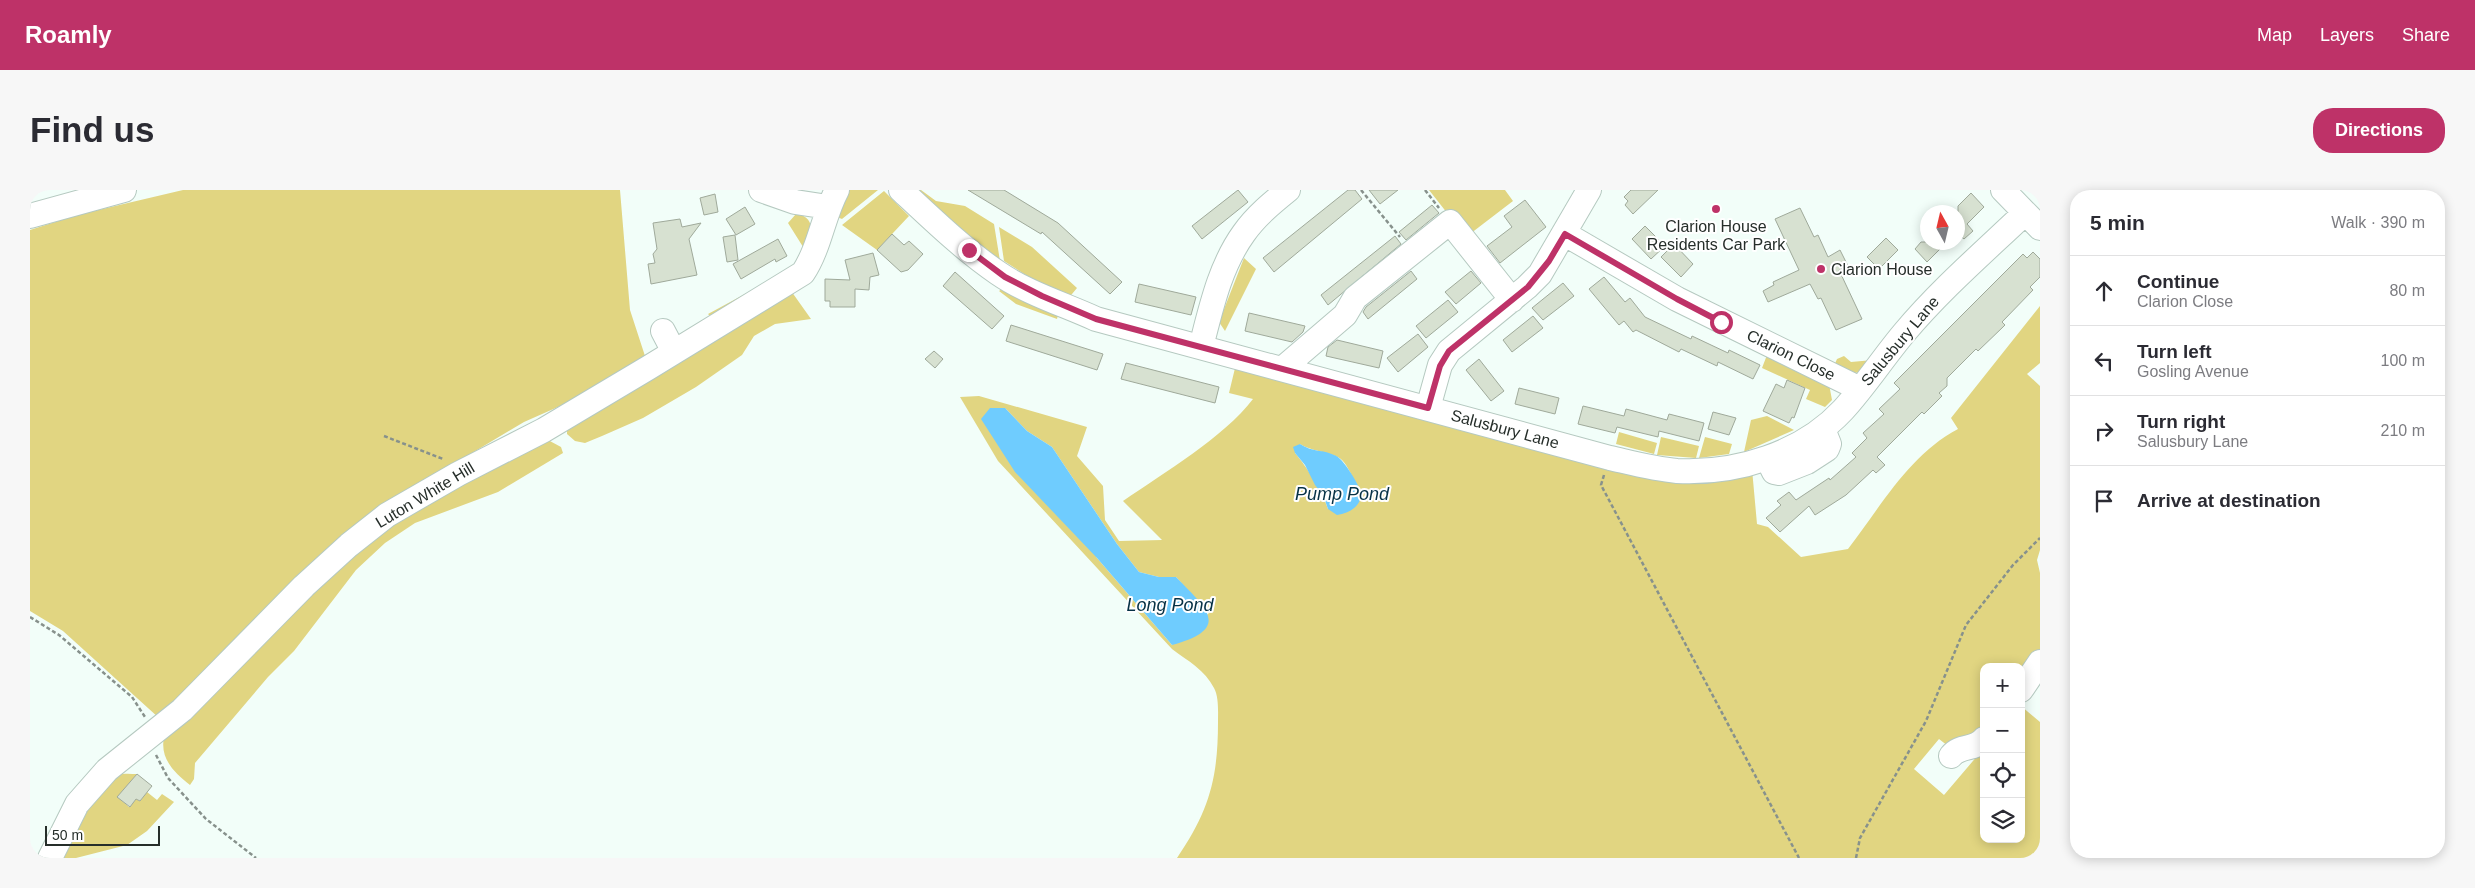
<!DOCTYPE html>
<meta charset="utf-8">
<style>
body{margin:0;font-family:Arial,sans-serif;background:#f7f7f7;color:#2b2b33}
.controls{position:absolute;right:15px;bottom:15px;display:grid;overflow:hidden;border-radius:10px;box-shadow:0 2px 12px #0003}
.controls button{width:45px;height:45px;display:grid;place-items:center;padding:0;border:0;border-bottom:1px solid #e1e1e2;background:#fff;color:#2b2b33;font:25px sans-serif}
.compass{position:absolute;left:1890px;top:15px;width:45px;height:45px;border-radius:50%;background:#fff;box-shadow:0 2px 12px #0003;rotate:352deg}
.scale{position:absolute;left:15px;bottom:12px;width:115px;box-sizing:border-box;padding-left:5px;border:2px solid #262e2a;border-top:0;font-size:14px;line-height:18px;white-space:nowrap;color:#262e2a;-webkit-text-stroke:4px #fff;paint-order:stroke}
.stop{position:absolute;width:15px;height:15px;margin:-11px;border:4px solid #be3268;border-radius:50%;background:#fff}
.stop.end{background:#be3268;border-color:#fff;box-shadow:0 1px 5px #0008}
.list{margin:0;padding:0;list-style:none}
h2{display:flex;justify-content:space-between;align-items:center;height:65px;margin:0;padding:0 20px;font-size:21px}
h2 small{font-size:16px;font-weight:400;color:#7c7c81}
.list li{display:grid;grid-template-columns:32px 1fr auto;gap:15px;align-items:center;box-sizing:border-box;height:70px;padding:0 20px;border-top:1px solid #e1e1e2}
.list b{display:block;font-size:19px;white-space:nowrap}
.list p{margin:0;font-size:16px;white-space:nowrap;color:#7c7c81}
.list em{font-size:16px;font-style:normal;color:#7c7c81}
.icon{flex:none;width:28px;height:28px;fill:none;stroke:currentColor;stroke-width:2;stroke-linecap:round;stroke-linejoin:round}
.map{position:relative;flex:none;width:2010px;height:668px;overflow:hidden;border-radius:20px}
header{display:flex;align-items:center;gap:30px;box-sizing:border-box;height:70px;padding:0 25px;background:#be3268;color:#fff}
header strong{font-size:24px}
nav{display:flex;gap:28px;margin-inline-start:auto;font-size:18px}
.intro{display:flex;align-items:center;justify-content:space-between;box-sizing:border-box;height:120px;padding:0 30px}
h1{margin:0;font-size:35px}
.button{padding:12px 22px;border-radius:20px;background:#be3268;color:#fff;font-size:18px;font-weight:700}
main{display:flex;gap:30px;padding:0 30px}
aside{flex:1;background:#fff;border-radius:20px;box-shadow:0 2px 12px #0003}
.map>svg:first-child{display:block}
.green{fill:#e1d581;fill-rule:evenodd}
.water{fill:#6fccfe}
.building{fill:#d7e1d1;stroke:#9fa99a}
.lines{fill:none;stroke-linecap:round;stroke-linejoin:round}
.minor-casing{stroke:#b5c9c0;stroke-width:26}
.path{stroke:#87918c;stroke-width:2.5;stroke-dasharray:4 2.5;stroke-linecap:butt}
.minor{stroke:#fff;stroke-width:24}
.route{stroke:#be3268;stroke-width:6}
.poi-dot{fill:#be3268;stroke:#fff;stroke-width:2}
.labels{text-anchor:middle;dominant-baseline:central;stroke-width:4;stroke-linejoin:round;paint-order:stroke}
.poi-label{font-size:16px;fill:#262e2a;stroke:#fff}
.street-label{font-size:16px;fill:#262e2a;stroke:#fff}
.water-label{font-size:18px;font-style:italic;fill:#073246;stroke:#fff}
</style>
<header>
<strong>Roamly</strong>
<nav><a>Map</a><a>Layers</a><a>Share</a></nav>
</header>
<div class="intro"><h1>Find us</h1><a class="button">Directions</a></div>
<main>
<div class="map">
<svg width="2010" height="668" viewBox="0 0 2010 668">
<rect width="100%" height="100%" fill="#f2fef9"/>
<path class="green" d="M153,0H590L600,120L615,166L546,209L494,232L427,272L129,528L33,441L0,421V40L47,25Z
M817,0H848L812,29L807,27Z
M879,0H891L906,11L935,16L964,34L970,71Z
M1399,0H1475L1483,11L1436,47Z
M854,1L879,26L847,60L812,35Z
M766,24C791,27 779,55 775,71L681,127L678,124L763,78L775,60L758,33Z
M969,37L1002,57L1047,98L1037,110L1004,95L1002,89L974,71Z
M1214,68L1226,79L1195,141L1189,132Z
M978,95L1029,121L1027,129L986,114L969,101Z
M759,98L781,129L745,134L724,146L712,165L666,197L613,228L572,246L555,253L545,251L537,244V238Z
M2010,116V173L1997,184L2010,196V360L2007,370L2010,383V466L1991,494V477H1954V545L1918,556L1909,549L1884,579L1914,605L1954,558V649H1991V516L2010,532V668H1147C1179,621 1188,589 1188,532C1188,522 1189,507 1184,498C1175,480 1158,471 1142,459L968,271L930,207L949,206L1057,237L1047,266L1073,296L1075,330L1089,351L1132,350L1093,311C1135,282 1193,248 1223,209L1199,203L1206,174L1511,254L1722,279L1727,334L1738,337L1771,367L1818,359C1851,316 1880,264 1928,239L1921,228ZM975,218L997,241L1022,257L1087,354L1109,382L1129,387H1146L1179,423L1142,455L1067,368ZM1270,254C1283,262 1303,262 1312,270C1318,276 1322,287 1327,294L1298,319C1292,301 1277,277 1265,263Z
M1737,165L1799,194L1802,210L1795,217L1776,209L1780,200L1732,178Z
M1814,166L1821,172L1843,170C1827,187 1824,185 1803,178L1807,169Z
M1737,226L1764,240L1714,262L1721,230Z
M1589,242L1627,253L1624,264L1586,254Z
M1631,247L1669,256L1666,268L1627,265Z
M1675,247L1702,254L1699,264L1669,268Z
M518,250L531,257L533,263L468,302L385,333L355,353L326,380L264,461L238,487L165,573L164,589L160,595C141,580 127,565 136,540L361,331Z
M107,584L88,607L99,617L106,609L110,611L117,602L127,610L132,604L144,612L117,641L97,655L46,668H31C41,649 69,593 88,585C94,583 101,584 107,584Z"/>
<path class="water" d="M960,218H975L997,241L1022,257L1087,354L1109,382L1129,387H1146C1176,418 1203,438 1142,455L1067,368L985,282L951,229Z
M1270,254C1284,263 1292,259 1304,265C1314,268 1327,293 1332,303C1330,317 1320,323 1307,325L1298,319L1293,305L1285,295L1275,275L1265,263L1263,257Z"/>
<path class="building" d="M938,0H974L1028,33L1092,92L1080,104L1012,42L1011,44Z
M1208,0L1218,12L1172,49L1162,36Z
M1318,0H1325L1332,9L1244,82L1233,68Z
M1339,0H1368L1350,14Z
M1601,0H1628L1603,24L1595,15L1598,11L1594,7Z
M1941,3L1954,17L1937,34L1943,41L1934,49L1928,44V16Z
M685,4L688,22L674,25L670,8Z
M1495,10L1516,37L1470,73L1457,56L1482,37L1474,26Z
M1402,15L1409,23L1376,50L1369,42Z
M715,17L725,34L706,45L696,29Z
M1770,18L1784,47L1788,45L1798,67L1810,60L1818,76L1809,80L1832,129L1806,140L1791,108L1788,109L1780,94L1738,112L1733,101L1744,95L1743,92L1769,80L1745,29Z
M650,29L652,37L671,33L659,49L667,85L621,94L618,74L625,73L623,64L627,59L623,33Z
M1615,36L1635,56L1621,69L1602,49Z
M862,44L874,55L879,51L893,64L878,80L871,82L847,60Z
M705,45L708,70L697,72L693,47Z
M1365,46L1371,54L1298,115L1291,105Z
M1856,48L1868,60L1849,79L1837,67Z
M748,49L757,66L746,72L745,69L711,89L703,74Z
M1891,52H1917L1897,72L1885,59Z
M1644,54L1663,74L1651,87L1631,67Z
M2003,62L2010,69V87L2000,97L2003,100L1972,132L1975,135L1973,137L1948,161L1946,159L1917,188V196L1909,203L1912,206L1894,224L1892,222L1847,267L1855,275L1846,283L1843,280L1816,305L1785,325L1779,316L1750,342L1736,328L1751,315L1747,311L1759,302L1766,310L1799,288L1800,290L1826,267L1822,263L1837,248L1833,243L1854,224L1849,219L1870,199L1864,193L1993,64L1997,68Z
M843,63L849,85L840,87L839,100L825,99V117H800V111H795V89L820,90L815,70Z
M1381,81L1387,89L1338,129L1333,122L1336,117Z
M1441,81L1451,93L1426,114L1415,102Z
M925,82L974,126L962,139L913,96Z
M1574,87L1595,112L1600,108L1615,127L1661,149L1662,146L1698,163L1699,160L1730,175L1723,189L1688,172L1687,176L1651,159L1649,162L1606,140L1603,142L1594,131L1589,135L1559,99Z
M1533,93L1544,106L1513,130L1502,118Z
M1109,94L1166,107L1161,125L1105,112Z
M1418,110L1428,122L1396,148L1386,136Z
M1219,123L1275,136L1273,142L1262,152L1215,141Z
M1503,126L1513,138L1482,162L1473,150Z
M981,135L1073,164L1067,180L976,151Z
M1388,144L1398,157L1368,182L1357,168Z
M1307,150L1353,161L1349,178L1296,166L1298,157Z
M904,161L913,169L905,178L895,169Z
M1449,169L1474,201L1461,211L1436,180Z
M1096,173L1189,197L1185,213L1091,189Z
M1757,190L1775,198L1764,228L1762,227L1759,233L1733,221L1746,194L1754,198Z
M1489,198L1529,208L1525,224L1485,214Z
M1553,216L1594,226L1596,219L1637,230L1639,224L1674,233L1669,251L1629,241L1628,247L1587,237L1585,243L1548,234Z
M1683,222L1706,228L1699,245L1678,239Z
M107,584L122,596L110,611L106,609L100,617L87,607Z"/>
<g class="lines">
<defs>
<path id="minor" d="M731,0L765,12L798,17
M871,0C902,29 933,59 968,83C997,103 1033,114 1066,129L1580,268C1602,273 1624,279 1647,281C1706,284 1772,264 1813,220C1835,196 1853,168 1874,143C1911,99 1954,62 1995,23
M1973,0L2010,38
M0,26L94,0
M1535,44L1647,109L1830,199
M633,141L644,162
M1171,157C1181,118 1190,76 1214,43C1226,26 1242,13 1258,0
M1252,179L1315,125L1325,108L1420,32L1482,110
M1398,218L1410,175L1419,161L1497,97L1510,84L1559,0
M1737,268L1744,282L1749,283L1777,272L1797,259L1799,254L1793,239
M1991,500L2010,472
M1921,566C1931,554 1944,561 1954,549
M20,668L47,614L77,580L152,520L274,396L319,355L357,325L428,284L514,240L618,178L773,83C790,57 793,26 807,0"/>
</defs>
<use href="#minor" class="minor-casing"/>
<path class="path" d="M1331,0L1370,47
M1395,0L1409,18
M354,246L413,269
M1574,285L1571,295L1769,668
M0,427L29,445L102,507L115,527
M126,565L138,588L176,629L226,668
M1826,668L1830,648L1896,531L1936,435L1983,375L2010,348"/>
<use href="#minor" class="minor"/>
</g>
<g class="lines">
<path class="route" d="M939,60L975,87L1012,106L1066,129L1398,218L1410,176L1419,161L1498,97L1519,71L1535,44L1647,109L1691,132"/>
</g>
<g class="poi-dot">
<circle cx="1686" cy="19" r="5"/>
<circle cx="1791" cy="79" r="5"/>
</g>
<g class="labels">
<g class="poi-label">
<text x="1686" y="36">Clarion House<tspan x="1686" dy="18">Residents Car Park</tspan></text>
<text x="1801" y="79" text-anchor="start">Clarion House</text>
</g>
<g class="street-label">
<text transform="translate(1870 151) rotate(-50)">Salusbury Lane</text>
<text transform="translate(1761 165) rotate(26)">Clarion Close</text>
<text transform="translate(1475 239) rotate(15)">Salusbury Lane</text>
<text transform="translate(395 305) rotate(-31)">Luton White Hill</text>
</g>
<g class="water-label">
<text x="1312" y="304">Pump Pond</text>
<text x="1140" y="415">Long Pond</text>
</g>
</g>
</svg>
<div class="controls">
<button>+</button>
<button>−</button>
<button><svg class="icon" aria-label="locate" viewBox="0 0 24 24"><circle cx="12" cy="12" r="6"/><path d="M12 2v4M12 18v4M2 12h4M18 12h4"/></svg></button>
<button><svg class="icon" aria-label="layers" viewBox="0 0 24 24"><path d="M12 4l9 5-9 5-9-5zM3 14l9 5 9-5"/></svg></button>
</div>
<svg class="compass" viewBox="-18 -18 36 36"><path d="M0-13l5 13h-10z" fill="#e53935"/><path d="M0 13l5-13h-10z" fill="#7c7c81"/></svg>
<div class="scale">50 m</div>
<div class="stop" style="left:1691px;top:132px"></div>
<div class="stop end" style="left:939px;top:60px"></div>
</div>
<aside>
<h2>5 min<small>Walk · 390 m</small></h2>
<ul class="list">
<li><svg class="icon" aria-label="ahead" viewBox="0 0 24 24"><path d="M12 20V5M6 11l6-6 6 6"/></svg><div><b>Continue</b><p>Clarion Close</p></div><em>80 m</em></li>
<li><svg class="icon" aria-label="left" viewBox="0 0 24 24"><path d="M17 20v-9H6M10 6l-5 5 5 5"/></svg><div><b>Turn left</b><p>Gosling Avenue</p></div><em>100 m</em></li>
<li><svg class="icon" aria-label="right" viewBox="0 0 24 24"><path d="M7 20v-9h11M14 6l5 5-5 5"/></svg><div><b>Turn right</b><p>Salusbury Lane</p></div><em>210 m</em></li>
<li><svg class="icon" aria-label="arrive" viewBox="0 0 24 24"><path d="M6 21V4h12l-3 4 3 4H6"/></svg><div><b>Arrive at destination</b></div></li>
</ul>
</aside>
</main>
